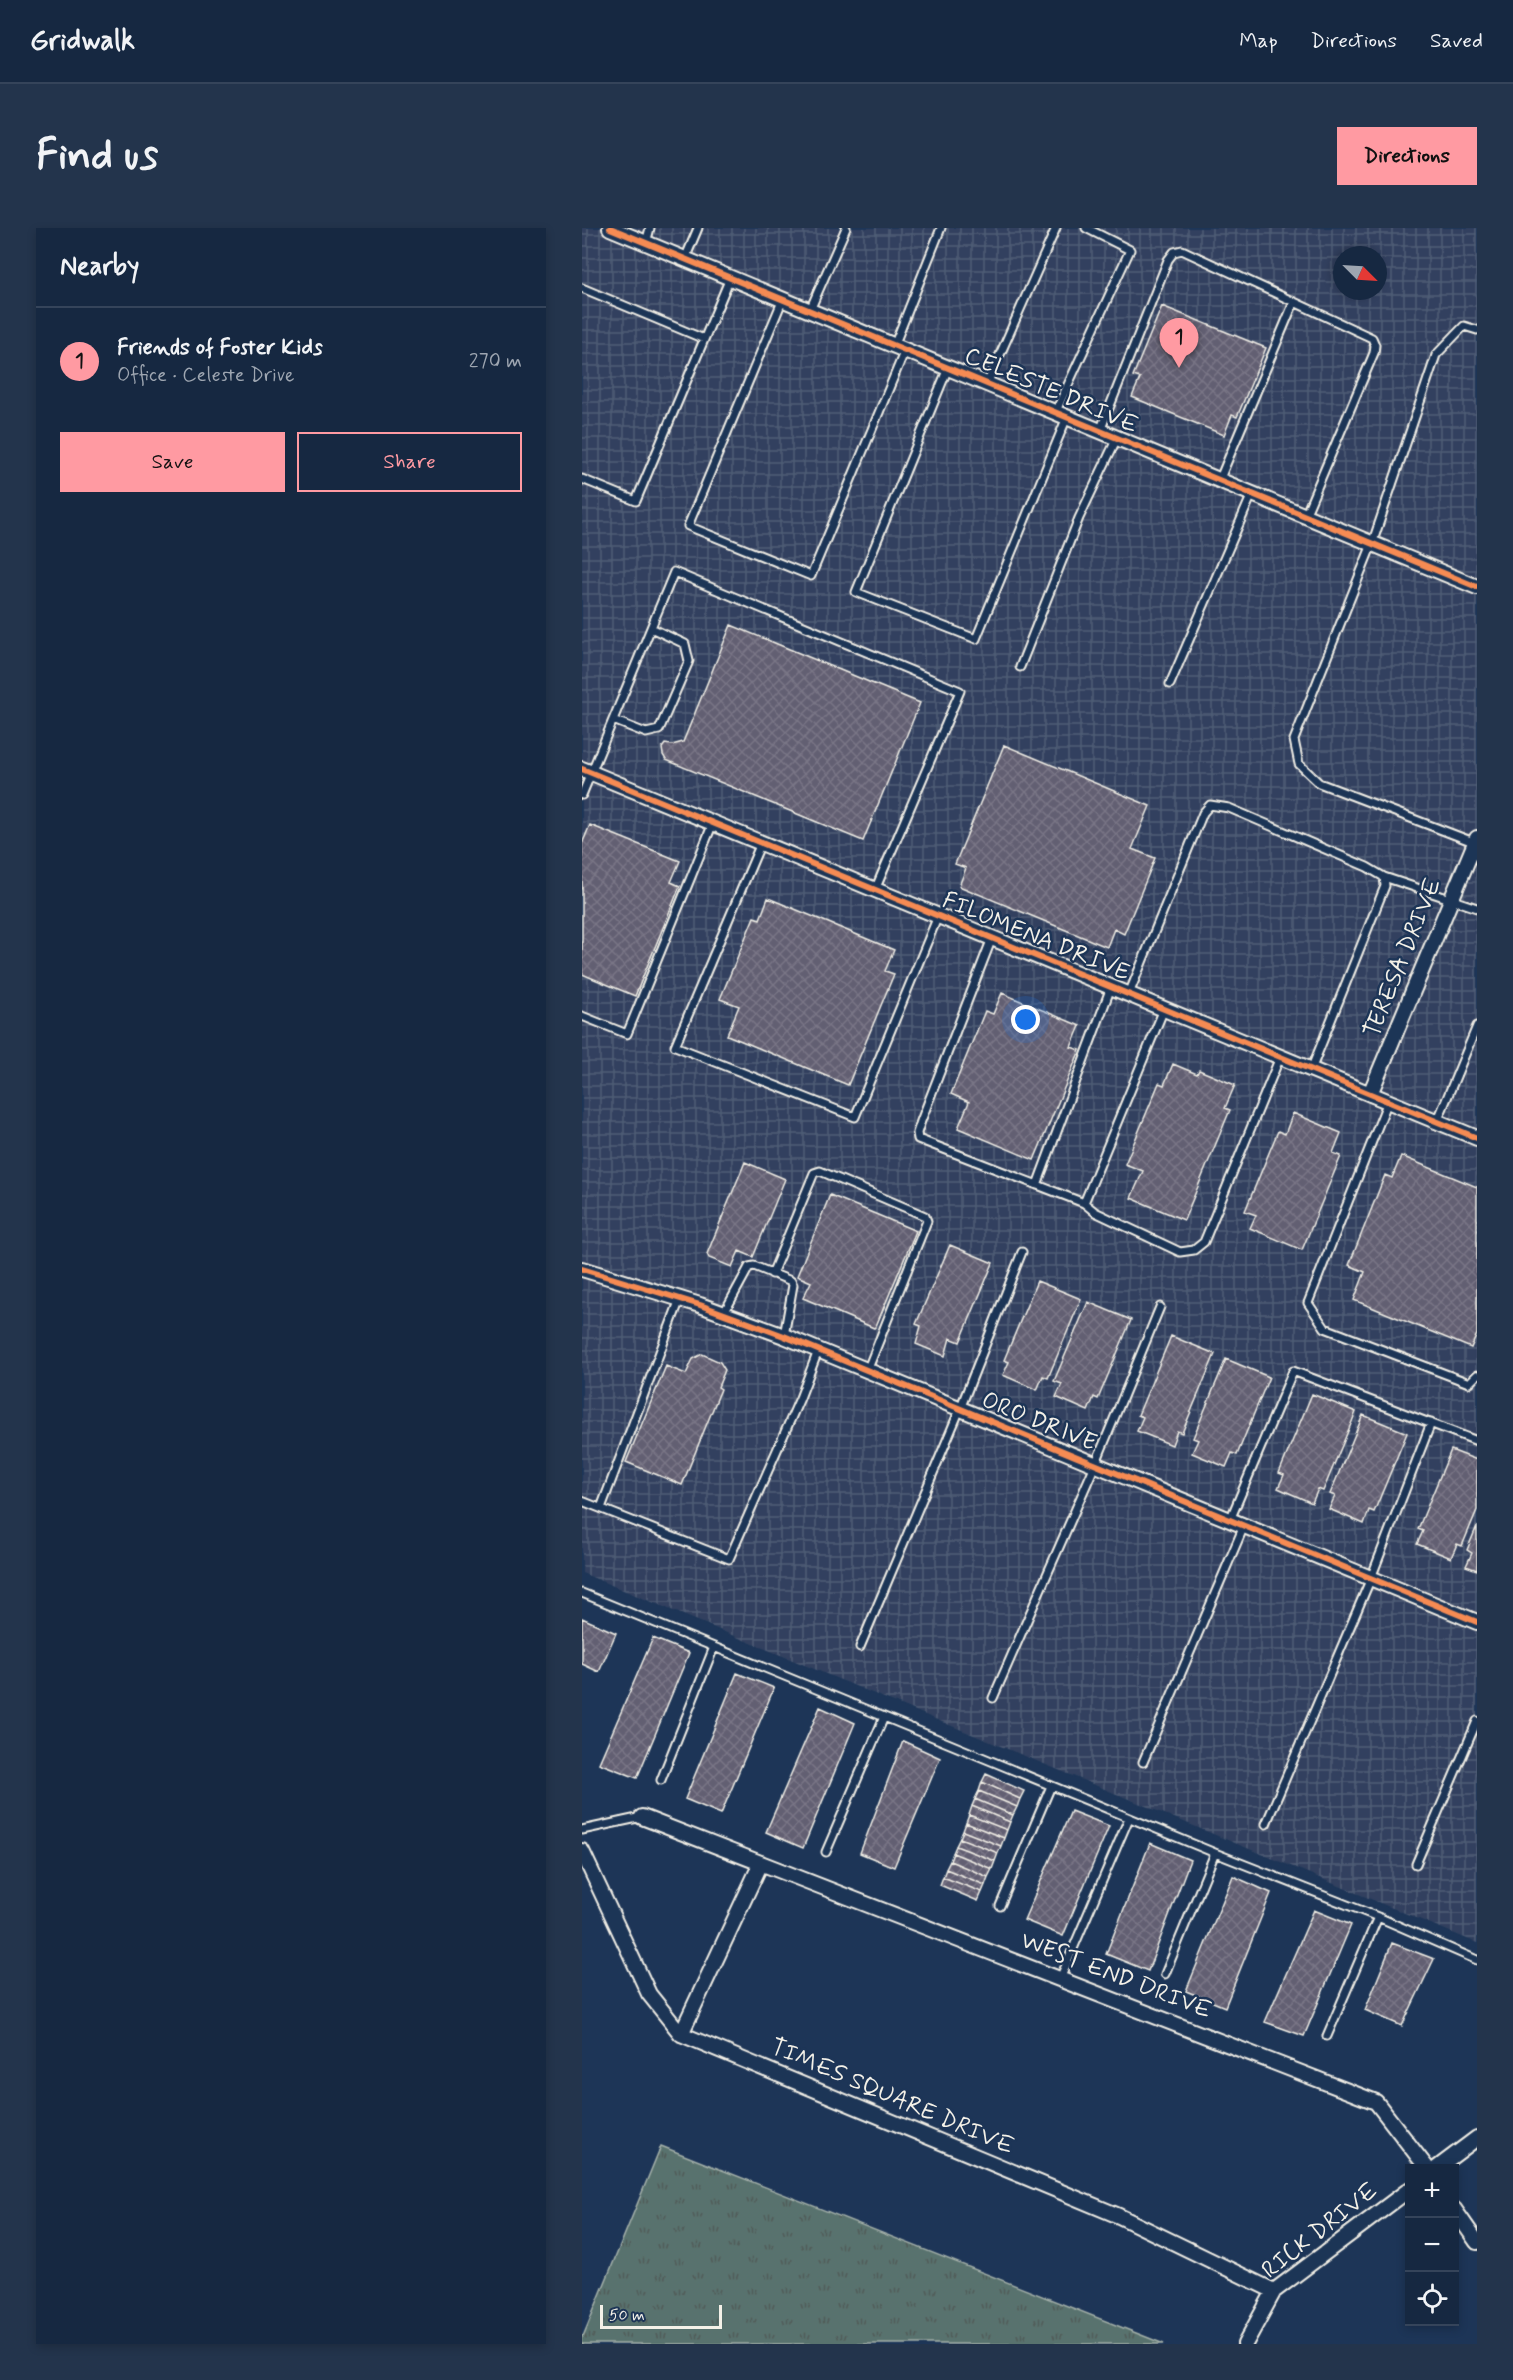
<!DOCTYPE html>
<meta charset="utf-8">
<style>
body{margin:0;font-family:Mynerve,sans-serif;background:#23344c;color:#f1f3f6}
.controls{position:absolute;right:18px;bottom:18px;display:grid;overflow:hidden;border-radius:0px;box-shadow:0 3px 9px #0003}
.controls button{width:54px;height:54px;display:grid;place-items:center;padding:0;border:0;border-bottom:2px solid #35445a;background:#162841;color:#f1f3f6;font:30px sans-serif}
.compass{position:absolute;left:751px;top:18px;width:54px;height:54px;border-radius:50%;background:#162841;box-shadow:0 3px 9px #0003;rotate:114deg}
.scale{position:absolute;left:18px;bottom:15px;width:122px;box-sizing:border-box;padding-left:6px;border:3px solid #f4f1e8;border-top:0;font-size:16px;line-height:21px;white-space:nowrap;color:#f4f1e8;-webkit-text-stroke:4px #1d3557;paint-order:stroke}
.you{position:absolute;left:444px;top:792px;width:21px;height:21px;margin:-15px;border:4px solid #fff;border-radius:50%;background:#1a73e8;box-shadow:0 0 0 9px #1a73e833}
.badge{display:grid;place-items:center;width:39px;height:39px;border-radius:50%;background:#ff9aa2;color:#111;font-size:20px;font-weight:700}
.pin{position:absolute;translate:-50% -50px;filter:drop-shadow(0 2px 3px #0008)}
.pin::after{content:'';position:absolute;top:32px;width:21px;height:18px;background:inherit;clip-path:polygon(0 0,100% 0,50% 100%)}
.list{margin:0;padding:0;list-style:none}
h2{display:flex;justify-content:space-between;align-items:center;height:78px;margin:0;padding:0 24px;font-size:26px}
h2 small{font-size:20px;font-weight:400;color:#9ea6b1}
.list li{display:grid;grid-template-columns:39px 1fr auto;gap:18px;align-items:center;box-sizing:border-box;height:108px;padding:0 24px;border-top:2px solid #35445a}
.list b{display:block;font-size:22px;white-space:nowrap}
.list p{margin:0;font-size:20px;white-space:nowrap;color:#9ea6b1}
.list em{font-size:20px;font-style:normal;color:#9ea6b1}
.actions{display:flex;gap:12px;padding:18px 24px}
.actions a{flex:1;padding:14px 0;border:2px solid #ff9aa2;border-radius:0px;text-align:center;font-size:21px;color:#ff9aa2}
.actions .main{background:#ff9aa2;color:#111}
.icon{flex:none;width:33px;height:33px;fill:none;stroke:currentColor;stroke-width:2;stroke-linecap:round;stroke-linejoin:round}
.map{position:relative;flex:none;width:895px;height:2116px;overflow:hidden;border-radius:0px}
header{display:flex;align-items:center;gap:36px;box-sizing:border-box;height:84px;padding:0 30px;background:#162841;border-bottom:2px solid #35445a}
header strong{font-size:28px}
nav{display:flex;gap:33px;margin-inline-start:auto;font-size:21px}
.intro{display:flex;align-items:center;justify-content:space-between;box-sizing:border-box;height:144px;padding:0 36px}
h1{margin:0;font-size:42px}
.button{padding:15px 27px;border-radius:0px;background:#ff9aa2;color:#111;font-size:21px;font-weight:700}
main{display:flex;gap:36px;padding:0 36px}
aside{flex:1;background:#162841;border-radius:0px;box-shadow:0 3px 9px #0003}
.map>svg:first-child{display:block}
.industrial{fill:url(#industrial-grid);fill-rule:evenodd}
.grass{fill:url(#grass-tufts);stroke:#a6b2ab;stroke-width:1.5}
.building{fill:url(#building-cross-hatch);stroke:#f4f1e8;stroke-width:1.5}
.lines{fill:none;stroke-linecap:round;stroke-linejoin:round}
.lane-casing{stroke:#f4f1e8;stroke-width:11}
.street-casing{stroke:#f4f1e8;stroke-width:18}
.lane{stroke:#1d3557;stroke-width:7}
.street{stroke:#1d3557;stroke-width:14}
.cycleway-casing{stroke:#1d3557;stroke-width:10}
.cycleway{stroke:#f68b52;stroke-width:6}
.labels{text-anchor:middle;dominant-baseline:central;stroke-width:5;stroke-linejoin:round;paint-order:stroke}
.street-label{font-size:24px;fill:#f4f1e8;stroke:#1d3557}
</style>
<header>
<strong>Gridwalk</strong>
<nav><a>Map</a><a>Directions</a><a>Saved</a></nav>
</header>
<div class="intro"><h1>Find us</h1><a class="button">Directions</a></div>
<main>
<aside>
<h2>Nearby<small></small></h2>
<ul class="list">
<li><span class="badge">1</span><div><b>Friends of Foster Kids</b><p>Office · Celeste Drive</p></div><em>270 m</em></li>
</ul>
<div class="actions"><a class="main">Save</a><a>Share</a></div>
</aside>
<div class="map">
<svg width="895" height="2116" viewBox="0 0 895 2116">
<defs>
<pattern id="industrial-grid" width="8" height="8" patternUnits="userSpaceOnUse" patternTransform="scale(1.5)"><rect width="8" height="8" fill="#32415f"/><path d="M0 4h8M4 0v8" fill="none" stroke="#505d76"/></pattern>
<pattern id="grass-tufts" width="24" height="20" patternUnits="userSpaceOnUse" patternTransform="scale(1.5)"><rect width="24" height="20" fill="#59726e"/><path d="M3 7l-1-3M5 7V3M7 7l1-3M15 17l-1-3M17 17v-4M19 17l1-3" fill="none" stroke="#505b58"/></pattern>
<pattern id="building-cross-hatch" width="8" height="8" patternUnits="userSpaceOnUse" patternTransform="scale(1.5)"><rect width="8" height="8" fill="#625e72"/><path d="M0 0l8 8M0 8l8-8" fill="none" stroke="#797686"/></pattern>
</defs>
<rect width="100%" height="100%" fill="#1d3557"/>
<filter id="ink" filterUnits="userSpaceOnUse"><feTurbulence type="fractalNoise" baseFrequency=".0167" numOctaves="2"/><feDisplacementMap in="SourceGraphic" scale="12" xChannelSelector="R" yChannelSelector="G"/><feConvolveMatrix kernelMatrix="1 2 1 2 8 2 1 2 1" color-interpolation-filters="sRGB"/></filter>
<g filter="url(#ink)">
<path class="industrial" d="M0,0H895V1715L0,1345ZM760,27H796V63H760Z"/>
<path class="grass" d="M79,1918L582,2116H0V2111Z"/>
<path class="building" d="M580,78L684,120L655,189L650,187L642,207L550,169L558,150L551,148Z
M149,397L338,475L281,613L84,532L81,527L80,520L83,516L90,517L101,514Z
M422,517L568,578L550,621L573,630L542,706L532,701L525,719L377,658L384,640L373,636Z
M8,597L98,633L89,654L98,658L53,768L0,746V616Z
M186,670L312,722L303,743L312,746L266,857L145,807L157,778L138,771L172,689L178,691Z
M420,765L498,798L489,819L498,822L452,932L376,900L387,874L369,866L403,783L411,786Z
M591,836L615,846L617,842L653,857L643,880L648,882L602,992L549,970L561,943L543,936L577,855L582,857Z
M711,885L759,905L751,925L759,928L720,1022L668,1000L674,987L663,983L696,903L703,906Z
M819,928L895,959V1106L889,1120L772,1072L783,1044L767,1037L803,947L810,950Z
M163,934L203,951L171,1029L157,1023L150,1039L127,1030L125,1026Z
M248,967L334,1003L294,1098L292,1100L221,1070L229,1054L215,1048Z
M368,1017L411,1035L378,1114L368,1110L363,1128L334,1116L339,1098L334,1096Z
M455,1053L499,1071L466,1150L461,1148L455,1162L421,1147L427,1134L422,1132Z
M506,1074L549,1092L516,1171L512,1169L506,1183L474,1169L480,1156L472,1153Z
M589,1108L633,1126L600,1205L595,1203L590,1217L555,1203L561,1189L556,1187Z
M120,1126L138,1134L143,1142L136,1159L139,1161L100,1257L44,1234L84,1138L104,1146L111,1131Z
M644,1131L687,1149L655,1227L650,1225L644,1239L610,1225L616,1212L611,1210Z
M730,1166L774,1184L741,1263L736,1261L730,1275L696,1260L702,1247L697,1245Z
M781,1187L825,1205L792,1284L787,1282L782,1296L747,1281L753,1268L748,1266Z
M869,1222L895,1232V1282L880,1318L875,1316L869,1330L835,1316L841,1303L836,1301Z
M895,1298V1342L884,1338L890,1325L885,1322Z
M0,1390L34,1405L17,1444L0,1436Z
M71,1410L107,1425L55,1550L17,1535Z
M155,1445L192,1460L139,1586L103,1571Z
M238,1479L273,1495L221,1620L184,1604Z
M321,1513L358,1530L312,1639L278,1625Z
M404,1546L442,1563L438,1571L400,1554Z
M400,1554L438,1571L435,1579L397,1563Z
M397,1563L435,1579L431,1587L393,1571Z
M393,1571L431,1587L428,1594L390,1578Z
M390,1578L428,1594L425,1602L387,1587Z
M489,1583L527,1598L481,1708L442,1692Z
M387,1587L425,1602L422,1610L384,1595Z
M384,1595L422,1610L419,1618L381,1603Z
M381,1603L419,1618L416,1625L378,1610Z
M378,1610L416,1625L413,1633L374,1618Z
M568,1615L608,1632L566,1743L524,1726Z
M374,1618L413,1633L410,1641L371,1625Z
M371,1625L410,1641L406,1649L368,1633Z
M368,1633L406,1649L403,1657L364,1641Z
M364,1641L403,1657L400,1664L361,1649Z
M651,1648L689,1665L643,1779L604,1763Z
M361,1649L400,1664L396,1673L358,1657Z
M732,1682L769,1697L722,1808L683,1794Z
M810,1715L852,1731L820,1798L783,1782Z"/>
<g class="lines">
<defs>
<path id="lane" d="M64,15L68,0
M103,31L116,0
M0,60L122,111
M201,71L106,298L229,348L323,122
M228,82L264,0
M312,118L359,0
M366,140L274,364L394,411L485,189
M405,156L474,0
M473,185L548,22L504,0
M518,203L586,32L592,24L600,22L790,110L793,117L792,125L723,288
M0,251L54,273L148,50
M637,253L712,74
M438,439L497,290L535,210
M588,456L670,266
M31,492L64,505L77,502L107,433L103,416L69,400
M0,567L92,344L378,463L293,662
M179,615L93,818L273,889L356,688
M894,615L737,555L717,536L712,512L790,316L854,127L882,98L895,102
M802,649L895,680
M410,710L339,893L335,905L336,911L502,975L513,984L598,1024L612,1022L622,1014L698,829
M547,766L621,585L628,577L647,580L785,639L802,649L803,658L729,842
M0,788L45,806L131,595
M806,873L726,1075L743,1100L887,1155L895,1147
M855,894L895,798
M455,957L529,759
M502,975L582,781
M190,1046L232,945L238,943L343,988L345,993L285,1143
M142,1085L167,1039L172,1038L209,1053L211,1057L202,1108
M0,1273L147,1331L218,1170L236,1123
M19,1280L98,1071
M648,1292L711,1143L895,1213
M0,1365L132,1419
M278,1419L378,1181L440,1024
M411,1470L513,1237L578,1079
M561,1534L662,1298
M79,1552L132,1419L633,1625L796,1689L895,1732
M684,1596L789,1350L849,1195
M0,1602L60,1589
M244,1624L302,1489
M834,1636L895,1493
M418,1678L469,1558
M583,1746L633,1625
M478,1751L547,1590
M745,1808L796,1689"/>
<path id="street" d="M28,0L895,359
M0,541L895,910
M788,866L895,610
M0,1041L118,1077L202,1108L895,1394
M60,1589L794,1874L845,1940
M0,1623L67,1766L99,1806L537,1988L692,2063
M99,1806L179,1635
M855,1940L895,1910
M872,1981L895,2014
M663,2116L692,2063L828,1961"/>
</defs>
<use href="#lane" class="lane-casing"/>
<use href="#street" class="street-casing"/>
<use href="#lane" class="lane"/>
<use href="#street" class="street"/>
<defs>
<path id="cycleway" d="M28,0L895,359
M0,541L895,910
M0,1041L118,1077L202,1108L895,1394"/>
</defs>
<use href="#cycleway" class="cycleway-casing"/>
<use href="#cycleway" class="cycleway"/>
</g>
</g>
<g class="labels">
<g class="street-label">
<text transform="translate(469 163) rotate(23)">CELESTE DRIVE</text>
<text transform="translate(454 709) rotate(22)">FILOMENA DRIVE</text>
<text transform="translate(821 730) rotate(-68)">TERESA DRIVE</text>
<text transform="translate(457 1194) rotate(22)">ORO DRIVE</text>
<text transform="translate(534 1748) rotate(21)">WEST END DRIVE</text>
<text transform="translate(310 1869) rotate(23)">TIMES SQUARE DRIVE</text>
<text transform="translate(738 2003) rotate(-38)">RICK DRIVE</text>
</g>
</g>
</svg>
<div class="controls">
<button>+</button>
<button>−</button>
<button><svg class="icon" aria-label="locate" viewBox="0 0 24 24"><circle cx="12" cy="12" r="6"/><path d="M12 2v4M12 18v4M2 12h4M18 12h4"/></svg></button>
</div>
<svg class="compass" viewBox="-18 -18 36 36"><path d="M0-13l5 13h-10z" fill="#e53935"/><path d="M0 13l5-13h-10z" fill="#9ea6b1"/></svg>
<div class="scale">50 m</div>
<div class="you"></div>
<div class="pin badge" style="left:597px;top:140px">1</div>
</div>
</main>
